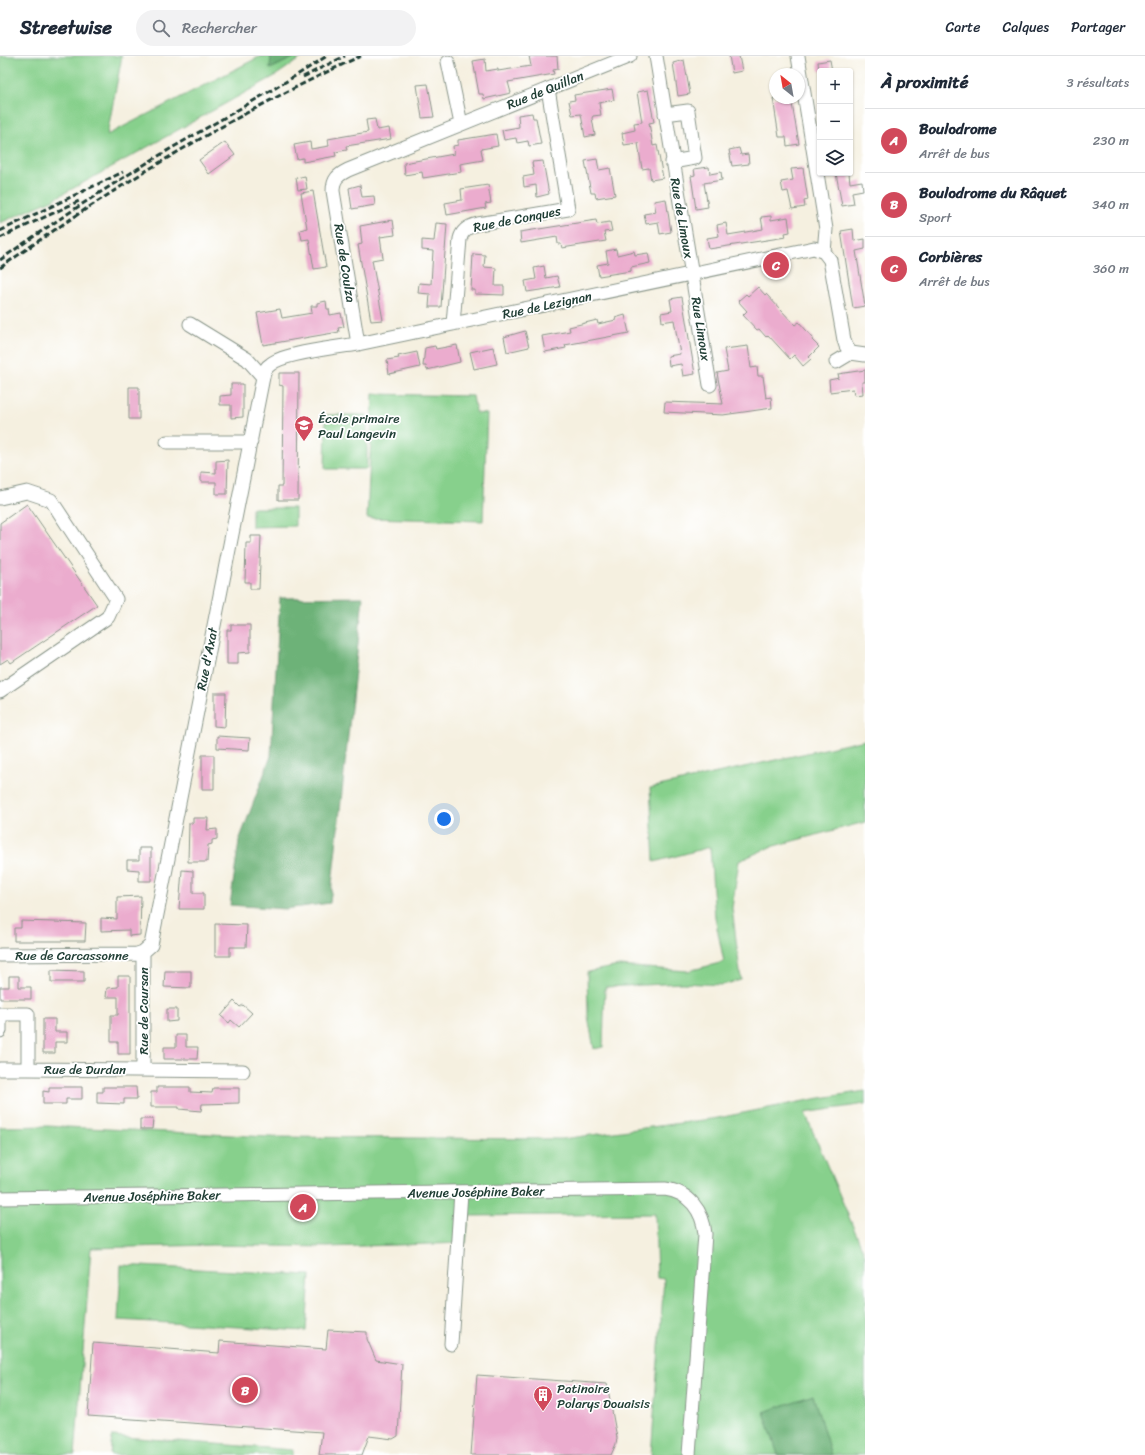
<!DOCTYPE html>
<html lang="fr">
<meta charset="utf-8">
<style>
body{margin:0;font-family:Sriracha,sans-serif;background:#f2f2f3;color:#1f2937}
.controls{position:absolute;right:12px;top:12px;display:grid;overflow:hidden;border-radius:4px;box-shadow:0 1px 3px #0004}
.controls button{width:36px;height:36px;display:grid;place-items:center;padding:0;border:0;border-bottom:1px solid #e0e1e3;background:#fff;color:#1f2937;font:20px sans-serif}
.compass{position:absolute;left:769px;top:12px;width:36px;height:36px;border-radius:50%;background:#fff;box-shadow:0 1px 3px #0004;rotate:329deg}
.you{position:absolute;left:444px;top:763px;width:14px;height:14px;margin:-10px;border:3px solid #fff;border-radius:50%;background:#1a73e8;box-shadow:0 0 0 6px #1a73e833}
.badge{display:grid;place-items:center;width:26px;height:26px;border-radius:50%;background:#d1495b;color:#fff;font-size:13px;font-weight:700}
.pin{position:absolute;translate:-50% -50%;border:2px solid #fff;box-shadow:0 1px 4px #0006}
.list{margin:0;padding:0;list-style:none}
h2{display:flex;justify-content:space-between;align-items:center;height:52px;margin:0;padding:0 16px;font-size:17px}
h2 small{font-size:13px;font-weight:400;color:#747a83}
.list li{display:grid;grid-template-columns:26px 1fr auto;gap:12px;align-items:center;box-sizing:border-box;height:64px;padding:0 16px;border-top:1px solid #e0e1e3}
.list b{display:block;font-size:15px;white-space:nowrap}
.list p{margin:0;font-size:13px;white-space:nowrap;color:#747a83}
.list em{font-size:13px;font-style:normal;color:#747a83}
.icon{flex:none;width:22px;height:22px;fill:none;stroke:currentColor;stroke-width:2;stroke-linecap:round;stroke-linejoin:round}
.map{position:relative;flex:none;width:865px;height:1399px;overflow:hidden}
header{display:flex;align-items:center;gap:24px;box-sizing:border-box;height:56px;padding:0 20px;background:#fff;border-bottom:1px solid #e0e1e3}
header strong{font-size:19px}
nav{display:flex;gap:22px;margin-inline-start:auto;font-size:14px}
.search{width:280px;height:36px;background:#f2f2f3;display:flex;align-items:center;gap:10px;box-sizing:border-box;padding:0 14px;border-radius:22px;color:#747a83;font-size:15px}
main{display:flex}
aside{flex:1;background:#fff}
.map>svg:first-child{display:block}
.green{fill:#87d08c;stroke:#538660}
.forest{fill:#6db278;stroke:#467856}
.building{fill:#ebacce}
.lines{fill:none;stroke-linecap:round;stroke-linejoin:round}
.minor-casing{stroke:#8a968a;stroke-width:15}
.minor{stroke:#fff;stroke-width:13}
.rail{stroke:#1f3d34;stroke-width:3;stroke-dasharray:6 3;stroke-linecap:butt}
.labels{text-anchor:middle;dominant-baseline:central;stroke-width:3.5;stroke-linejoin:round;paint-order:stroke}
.street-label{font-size:13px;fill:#1f3d34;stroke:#fff}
.poi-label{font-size:13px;fill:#1f3d34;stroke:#fff;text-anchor:start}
</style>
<header>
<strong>Streetwise</strong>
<div class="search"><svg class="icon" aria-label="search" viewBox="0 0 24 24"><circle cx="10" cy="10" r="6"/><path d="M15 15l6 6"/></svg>Rechercher</div>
<nav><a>Carte</a><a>Calques</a><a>Partager</a></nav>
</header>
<main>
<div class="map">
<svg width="865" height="1399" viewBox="0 0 865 1399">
<rect width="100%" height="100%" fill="#fff"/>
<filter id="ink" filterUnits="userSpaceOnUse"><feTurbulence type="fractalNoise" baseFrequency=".025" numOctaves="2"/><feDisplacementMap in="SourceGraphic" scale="8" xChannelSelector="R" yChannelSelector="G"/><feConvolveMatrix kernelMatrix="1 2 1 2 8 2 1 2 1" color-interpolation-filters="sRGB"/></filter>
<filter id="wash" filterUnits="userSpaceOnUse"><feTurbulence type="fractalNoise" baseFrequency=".012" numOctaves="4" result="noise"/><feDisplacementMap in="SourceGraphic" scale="16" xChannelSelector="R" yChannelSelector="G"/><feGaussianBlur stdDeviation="0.9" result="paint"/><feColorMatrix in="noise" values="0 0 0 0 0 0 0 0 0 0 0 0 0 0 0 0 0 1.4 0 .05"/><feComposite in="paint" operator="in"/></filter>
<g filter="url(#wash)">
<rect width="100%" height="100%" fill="#f5f0e0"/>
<path class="green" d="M0,0H122L107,79L261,0H271L270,13L297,0H304L275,20L54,143L0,167Z
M373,338L473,340L476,357L487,358L483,465L367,462Z
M326,359H367V413H325Z
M252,452H295V470L252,471Z
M865,684V766L770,791L739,805L732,852L741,924L722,929L682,927L605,931L603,991L594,993L588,960L587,916L619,910L688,915L724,906L715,862L710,791L654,806L650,732Z
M865,1035V1048L805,1057L865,1199V1399H651L664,1223L657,1222L655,1158L469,1160L466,1187L327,1191L212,1189L91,1192L75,1399H0V1071L47,1070L270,1081L562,1083L718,1062L814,1043Z
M121,1209L310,1219L306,1275L118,1264Z
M112,1380L293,1394V1399H110Z"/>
<path class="forest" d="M271,0H297L270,13Z
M363,541L330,847L285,853L230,849L239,785L271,700L280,542Z
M813,1339L831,1399H778L764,1356Z"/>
<g id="blocks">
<path class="building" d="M529,0H557L558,13L553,14L554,18L508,26L511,37L484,43L483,38H479L473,5L485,3L486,15L498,13V15L531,10Z
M729,0H739L742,15L732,17Z
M684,4L690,38L678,40L673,7Z
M830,4L832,15H819L818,6Z
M428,28L434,61L422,62L417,29Z
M612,33L614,44L599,47L601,59L593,60L592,62L595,79L585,81L581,58L572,59L569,45L575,44L574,39Z
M648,34L654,66L649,67L653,90L657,89L663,122L651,124L649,112L642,113L638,87L624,89L622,77L635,74L634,67L642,66L637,36Z
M773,42H791L799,88L787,90L786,81H779Z
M532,57L533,62H536L541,88L529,90L528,85L517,87L516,82L504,84L502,74L519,71L518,59Z
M375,63L377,74L389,72L391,83L346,90L347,94L335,96L336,100L303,106V102L297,103L294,89L310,86L311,93L329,90L328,83L368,76L366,64Z
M496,78L498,90L481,93L483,104L460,108L461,116L423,122L422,116L405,119L404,107L454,98L453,90L458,89V84Z
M225,86L235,99L209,118L199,104Z
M739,92L741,99L748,98L749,108L732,110L729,94Z
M597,103L599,114L610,112L615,139L596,142L595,137H591L585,105Z
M543,105L549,138L537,141L536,129L524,131L523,121L534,119L532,106Z
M709,111L710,118L721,116L722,124L704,127L708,151L696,153L691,120L695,119L694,113Z
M803,112L808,144L804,145L805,151L792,153L788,135L783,136L781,126L793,124L791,113Z
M836,117H849L850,127L862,125L863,134L852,136L854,148L842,150Z
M305,120L307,133L298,134L296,122Z
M360,129L362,141L374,140L375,149L352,153L349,132Z
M488,129L491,147L485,148L486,152L447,159L445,147L462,144L461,133Z
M313,135L326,211L314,213L309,183L302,184L300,174L307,172L301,137Z
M666,143L671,176L660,178L658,166L646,168L644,158L656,156L654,145Z
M771,160V164L788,161L790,176L785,177L786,181L709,193L707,182L719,180L717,169L726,167L728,179L746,176L763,173L761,161Z
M393,164L395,179L380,181L383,202L372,204L383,264L371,265L358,189L362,188L360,170Z
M596,164L597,168L610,166L612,175L604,176L606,185L562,192L561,188H558L557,181L521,187L520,176Z
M436,167L447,168L441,251H429L430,238L418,237L419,227L431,228L433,195L422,194V184L434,185Z
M853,173L854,185L865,183V193L856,195L865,250L853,252L841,175Z
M616,193L617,199L634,195L635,199L648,197L650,207L631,211V215L599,220L597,209L608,207L606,195Z
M473,198L485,199L484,211L496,212L495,230H504V239L475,238V234H471Z
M544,210L546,222L557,220L560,231L527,236L525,225L536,223L534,212Z
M758,231L765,239L766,238L795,269L799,266L813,282L812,284L819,291L809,301L811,303L803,310L794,299L790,303L768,279L766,281L759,273L757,274L743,259L747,255L738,245L746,238L748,240Z
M682,241L695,318L683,320L681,308L669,310L668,300L680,298L674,264L662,266L661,257L672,255L670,243Z
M326,245L327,253H329L330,259L341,257L344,271L338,272L339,276L263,289L257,257L280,253L282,262L312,257L311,250H317V247Z
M625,259L629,277L565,289L566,292L545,296L542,280L570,275L569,271L597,264L598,268L616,264L615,262Z
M525,275L529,291L507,296L504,281Z
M457,289L460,306L427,314L426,310H423L425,292L435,290L436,293Z
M748,290L751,312L757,311L758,320H763L766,342L771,341L772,352L723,359L664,356L665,346L723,348L717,317L728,315L724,293Z
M493,291L497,308L474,313L470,296Z
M417,296L420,311L389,318L387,304L399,302L398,300Z
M865,314V326H862L863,338L854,339L853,333L830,336L829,324L839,322L838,318Z
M279,317H299L298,444H278V430H282L283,330L279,329Z
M231,328H243V361L231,362V349H220V340L231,339Z
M129,331H139V363H129Z
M228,404L227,438H216V426H201V416L216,417V405Z
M27,448L97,549L11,607L8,603L0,608V467Z
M251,480H261L259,533H250V526H245L246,487H251Z
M231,569H250V596L238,597V608H227V574H231Z
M214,637H226L225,671L214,670Z
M217,680L250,682L249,694L217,692Z
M202,699H214V733H202Z
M193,762H208L207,774L217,773V783L212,784V788L208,789L207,806H188L189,767H193Z
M139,792H151V825H139V814L127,813V804H139Z
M182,814L193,815V837H204V853H179Z
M141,840L140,879L129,880V874L101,875V862L117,863V841Z
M21,865L86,867L85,885H14V872H21Z
M215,868L247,869L246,891H230V900H215Z
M51,914L84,915V926H51Z
M165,915H191V932L164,931Z
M9,920H19V931H31V943H0V931H9Z
M118,920H130V998H118V986H111V959H118V941H106L107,932L118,931Z
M234,945L240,951L243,949L252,957L239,971L231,964L229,967L221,960Z
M167,953H177V965L167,966Z
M43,963H55V976H67V986H55V997H43Z
M176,979H186V991H198L197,1003H164V991H176Z
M49,1031H82V1043H66V1048H43V1035L49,1036Z
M103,1031H136L137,1043H124V1048L97,1047V1036H103Z
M157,1031H190V1036L212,1037L213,1032H239V1047L202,1048L201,1055L179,1053V1051H151V1036H157Z
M140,1063H153L152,1073H140Z
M328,1274L367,1276V1283L376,1304L402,1308L398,1380L393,1383L369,1380L362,1399H319L322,1376L88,1360L93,1287L219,1297L220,1285L326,1293Z
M477,1319L607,1328L617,1382L616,1388L611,1399H471Z"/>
</g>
</g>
<g filter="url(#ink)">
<use href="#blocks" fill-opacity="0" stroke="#8a968a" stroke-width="1"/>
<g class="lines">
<defs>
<path id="minor" d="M656,0L710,329
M798,0L826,173L824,196
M448,6L461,68
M665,58L688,55L695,102L672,106
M190,268L247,303L263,321
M453,268L460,183C462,174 469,170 478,168L568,153L548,33
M358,288L333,135C333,123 338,119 348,114L630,0
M836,306L851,297L865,299
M167,386H251
M0,442L27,436L51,444L116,543L108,561L0,635
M143,896V1014
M0,899L137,898L143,896L151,889L263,321C264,315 266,311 271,308C284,297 339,291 358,288L814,192L824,196L830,204L844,284L846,290L851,297
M0,975V958H28V1013L243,1015
M0,1013H28
M0,1142L665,1133C689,1136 703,1155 705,1178L689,1399
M451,1288L461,1136"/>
</defs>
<use href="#minor" class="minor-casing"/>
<use href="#minor" class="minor"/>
<path class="rail" d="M303,21L345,0
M0,175L123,116
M0,182L79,145
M0,204C55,165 112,128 170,93C223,62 276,33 327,0
M0,212C113,131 234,58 361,0"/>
</g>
</g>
<defs>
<symbol id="school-pin" viewBox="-11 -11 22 30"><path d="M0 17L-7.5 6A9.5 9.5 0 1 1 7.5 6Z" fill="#d1495b" stroke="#fff"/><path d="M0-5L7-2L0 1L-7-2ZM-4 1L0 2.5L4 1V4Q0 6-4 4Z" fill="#fff"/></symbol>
<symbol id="building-pin" viewBox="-11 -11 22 30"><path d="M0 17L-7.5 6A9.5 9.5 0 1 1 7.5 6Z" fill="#d1495b" stroke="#fff"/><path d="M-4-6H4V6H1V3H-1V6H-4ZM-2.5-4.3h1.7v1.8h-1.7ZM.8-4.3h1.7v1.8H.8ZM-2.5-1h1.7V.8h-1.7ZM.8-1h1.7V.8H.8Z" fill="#fff"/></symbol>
</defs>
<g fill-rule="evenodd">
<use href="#school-pin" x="293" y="358" width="22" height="30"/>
<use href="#building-pin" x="532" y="1328" width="22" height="30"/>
</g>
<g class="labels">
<g class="street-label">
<text transform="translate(545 34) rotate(-22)">Rue de Quillan</text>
<text transform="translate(682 162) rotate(80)">Rue de Limoux</text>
<text transform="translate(517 163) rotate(-11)">Rue de Conques</text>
<text transform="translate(345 207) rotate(81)">Rue de Coulza</text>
<text transform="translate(547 249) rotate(-12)">Rue de Lezignan</text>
<text transform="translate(701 273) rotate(81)">Rue Limoux</text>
<text transform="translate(207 603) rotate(-79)">Rue d'Axat</text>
<text x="72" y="899">Rue de Carcassonne</text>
<text transform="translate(143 955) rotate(-90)">Rue de Coursan</text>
<text x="85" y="1013">Rue de Durdan</text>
<text transform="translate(476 1136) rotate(-1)">Avenue Joséphine Baker</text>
<text transform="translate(152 1140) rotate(-1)">Avenue Joséphine Baker</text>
</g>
<g class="poi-label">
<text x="318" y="362">École primaire<tspan x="318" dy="15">Paul Langevin</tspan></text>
<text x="557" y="1332">Patinoire<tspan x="557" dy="15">Polarys Douaisis</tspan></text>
</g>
</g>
</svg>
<div class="controls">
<button>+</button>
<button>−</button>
<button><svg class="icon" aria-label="layers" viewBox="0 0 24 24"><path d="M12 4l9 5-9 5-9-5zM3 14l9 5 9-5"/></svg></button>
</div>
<svg class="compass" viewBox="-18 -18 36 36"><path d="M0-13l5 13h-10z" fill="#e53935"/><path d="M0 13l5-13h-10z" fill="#747a83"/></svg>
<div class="you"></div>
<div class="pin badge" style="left:303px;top:1151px">A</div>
<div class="pin badge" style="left:245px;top:1334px">B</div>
<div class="pin badge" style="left:776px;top:209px">C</div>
</div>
<aside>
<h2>À proximité<small>3 résultats</small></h2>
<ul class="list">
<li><span class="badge">A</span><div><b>Boulodrome</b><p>Arrêt de bus</p></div><em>230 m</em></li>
<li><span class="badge">B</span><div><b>Boulodrome du Râquet</b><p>Sport</p></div><em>340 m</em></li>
<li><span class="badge">C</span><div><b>Corbières</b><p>Arrêt de bus</p></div><em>360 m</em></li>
</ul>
</aside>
</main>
